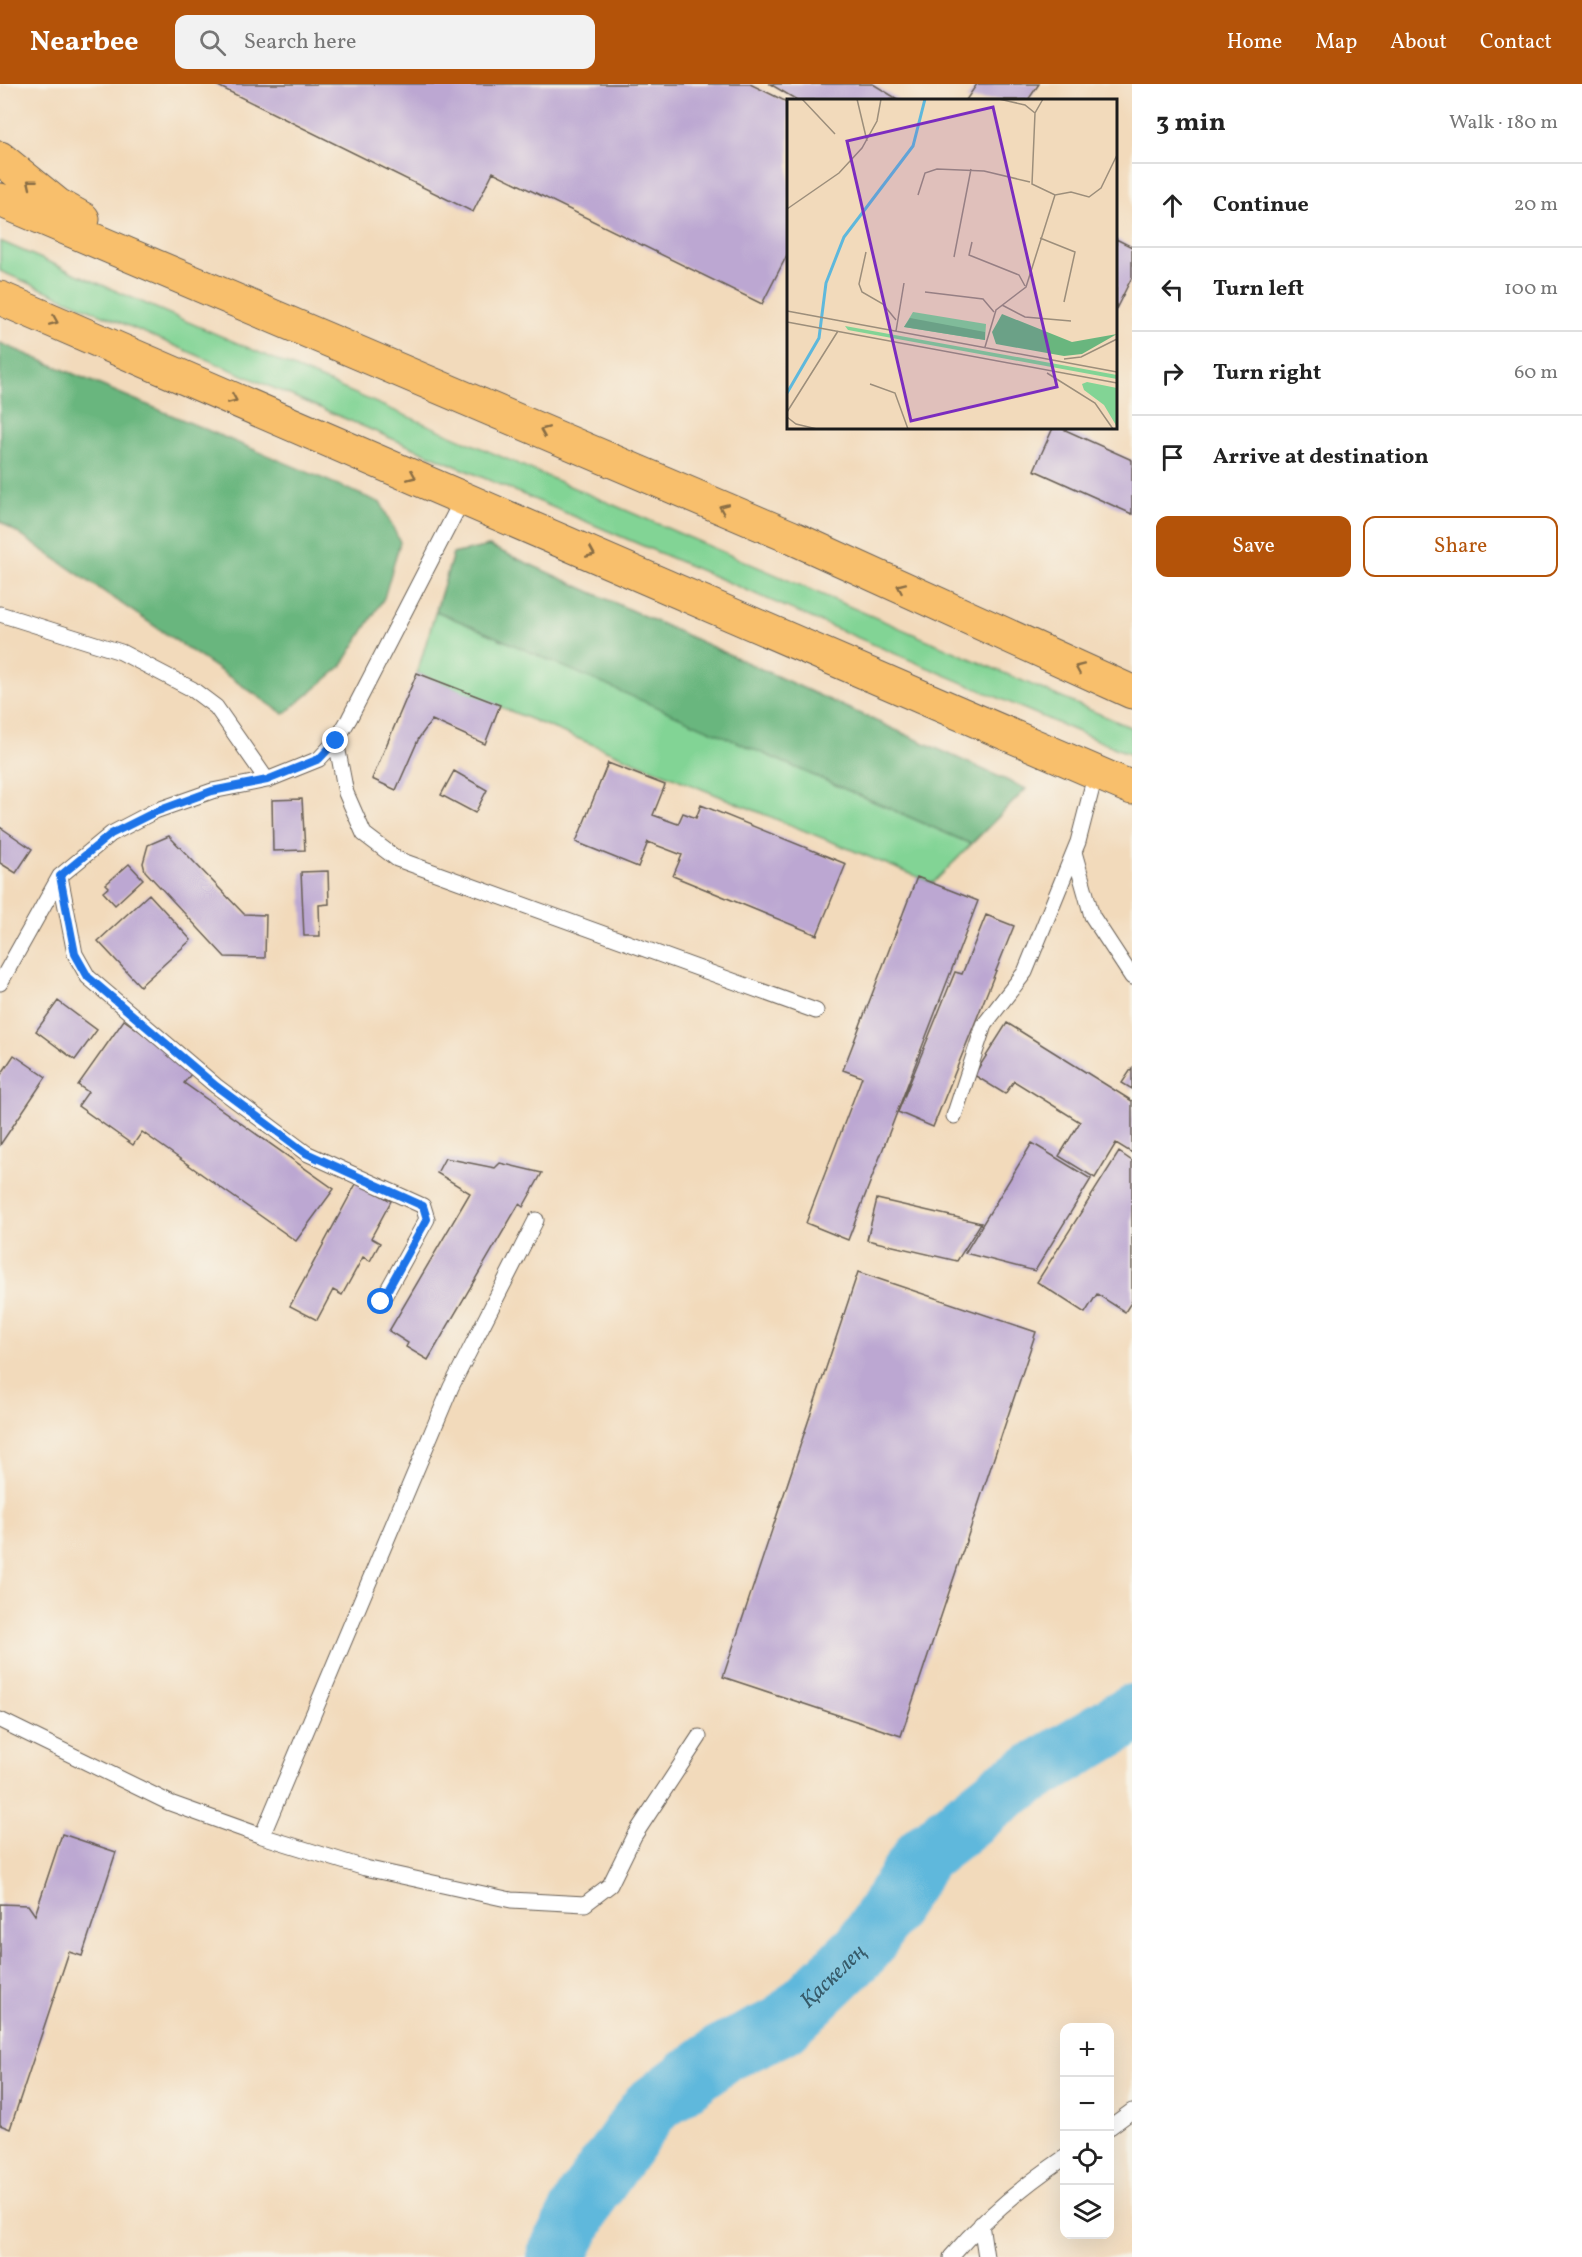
<!DOCTYPE html>
<meta charset="utf-8">
<style>
body{margin:0;font-family:Vollkorn,serif;background:#f2f2f2;color:#222}
.controls{position:absolute;right:18px;bottom:18px;display:grid;overflow:hidden;border-radius:12px;box-shadow:0 6px 24px #0002}
.controls button{width:54px;height:54px;display:grid;place-items:center;padding:0;border:0;border-bottom:2px solid #e0e0e0;background:#fff;color:#222;font:30px sans-serif}
.stop{position:absolute;width:18px;height:18px;margin:-14px;border:4px solid #1a73e8;border-radius:50%;background:#fff}
.stop.end{background:#1a73e8;border-color:#fff;box-shadow:0 2px 6px #0008}
.list{margin:0;padding:0;list-style:none}
h2{display:flex;justify-content:space-between;align-items:center;height:78px;margin:0;padding:0 24px;font-size:26px}
h2 small{font-size:20px;font-weight:400;color:#767676}
.list li{display:grid;grid-template-columns:39px 1fr auto;gap:18px;align-items:center;box-sizing:border-box;height:84px;padding:0 24px;border-top:2px solid #e0e0e0}
.list b{display:block;font-size:22px;white-space:nowrap}
.list em{font-size:20px;font-style:normal;color:#767676}
.actions{display:flex;gap:12px;padding:18px 24px}
.actions a{flex:1;padding:14px 0;border:2px solid #b45309;border-radius:12px;text-align:center;font-size:21px;color:#b45309}
.actions .main{background:#b45309;color:#fff}
.icon{flex:none;width:33px;height:33px;fill:none;stroke:currentColor;stroke-width:2;stroke-linecap:round;stroke-linejoin:round}
.map{position:relative;flex:none;width:1132px;height:2173px;overflow:hidden}
header{display:flex;align-items:center;gap:36px;box-sizing:border-box;height:84px;padding:0 30px;background:#b45309;color:#fff}
header strong{font-size:28px}
nav{display:flex;gap:33px;margin-inline-start:auto;font-size:21px}
.search{width:420px;height:54px;background:#f2f2f2;display:flex;align-items:center;gap:15px;box-sizing:border-box;padding:0 21px;border-radius:12px;color:#767676;font-size:22px}
main{display:flex}
aside{flex:1;background:#fff}
.map>svg:first-child{display:block}
.green{fill:#82d495;stroke:#4f7858;stroke-width:1.5}
.forest{fill:#69b67e;stroke:#42694d;stroke-width:1.5}
.lines{fill:none;stroke-linecap:round;stroke-linejoin:round}
.river{stroke:#5eb8dc;stroke-width:60}
.building{fill:#bca7d2}
.lane-casing{stroke:#675e54;stroke-width:17}
.highway-casing{stroke:#675e54;stroke-width:35}
.lane{stroke:#fff;stroke-width:15}
.highway{stroke:#f8bf6c;stroke-width:33}
.oneway{stroke:#8a6e44}
.route{stroke:#1a73e8;stroke-width:8}
.labels{text-anchor:middle;dominant-baseline:central;stroke-width:4.5;stroke-linejoin:round;paint-order:stroke}
.water-label{font-size:22px;font-style:italic;fill:#365a69;stroke:#f7f3e8}
.inset-river{fill:none;stroke:#5eb8dc;stroke-width:3}
.inset-road{fill:none;stroke:#9c8e7b;stroke-width:1.5}
.view{fill:#7b2cbf;fill-opacity:0.15;stroke:#7b2cbf;stroke-width:3}
.inset-edge{fill:none;stroke:#1c1c1c;stroke-width:3}
</style>
<header>
<strong>Nearbee</strong>
<div class="search"><svg class="icon" aria-label="search" viewBox="0 0 24 24"><circle cx="10" cy="10" r="6"/><path d="M15 15l6 6"/></svg>Search here</div>
<nav><a>Home</a><a>Map</a><a>About</a><a>Contact</a></nav>
</header>
<main>
<div class="map">
<svg width="1132" height="2173" viewBox="0 0 1132 2173">
<rect width="100%" height="100%" fill="#f7f3e8"/>
<filter id="ink" filterUnits="userSpaceOnUse"><feTurbulence type="fractalNoise" baseFrequency=".0167" numOctaves="2"/><feDisplacementMap in="SourceGraphic" scale="12" xChannelSelector="R" yChannelSelector="G"/><feConvolveMatrix kernelMatrix="1 2 1 2 8 2 1 2 1" color-interpolation-filters="sRGB"/></filter>
<filter id="wash" filterUnits="userSpaceOnUse"><feTurbulence type="fractalNoise" baseFrequency=".008" numOctaves="4" result="noise"/><feDisplacementMap in="SourceGraphic" scale="24" xChannelSelector="R" yChannelSelector="G"/><feGaussianBlur stdDeviation="1.35" result="paint"/><feColorMatrix in="noise" values="0 0 0 0 0 0 0 0 0 0 0 0 0 0 0 0 0 1.4 0 .05"/><feComposite in="paint" operator="in"/></filter>
<g filter="url(#wash)">
<rect width="100%" height="100%" fill="#f2dabb"/>
<path class="green" d="M0,157L1132,644V671L0,187Z
M489,462L1026,705L933,799L417,589L453,470Z"/>
<path class="forest" d="M0,259L381,419L400,458L384,514L341,583L284,630L0,437Z
M489,462L1026,705L971,760L436,527L453,470Z"/>
<g class="lines">
<path class="river" id="s1" d="M556,2173L587,2113L650,2024L722,1970L783,1941L863,1864L923,1771L1005,1706L1132,1630"/>
</g>
<g id="blocks">
<path class="building" d="M214,0H750L789,19V167L762,220L493,88L473,128Z
M770,0H873L899,16H797Z
M977,0H1039L1028,16H966Z
M1116,155L1132,163V193L1116,225Z
M1053,344H1061L1132,376V430L1034,386Z
M417,589L500,621L485,660L432,636L419,654L396,706L372,695Z
M608,679L665,701L653,731L678,740L683,729L696,734L701,721L846,780L817,851L673,792L682,771L648,758L638,783L576,758Z
M454,687L487,706L475,729L441,711Z
M302,715L305,766L273,767L272,716Z
M0,743L32,765L16,789L0,779Z
M169,752L244,830L266,831L265,874L225,873L145,787L143,779L148,761Z
M129,780L143,795L115,821L103,808L109,803L106,800Z
M328,787L329,820L319,821L320,852H304L301,788Z
M917,793L978,817L848,1156L806,1139L862,993L843,986Z
M149,810L191,856L140,902L98,857Z
M986,831L1014,842L933,1043L898,1028L955,888L962,890Z
M58,917L97,946L75,976L36,947Z
M124,936L194,986L184,999L334,1105L296,1157L142,1048L133,1061L78,1022L88,1008L78,1001Z
M1007,939L1132,1017V1069L1116,1059L1095,1094L1059,1072L1080,1038L1014,997L1005,1010L974,991Z
M14,971L46,993L0,1061V992Z
M1132,984V1005L1122,999Z
M1032,1059L1091,1095L1035,1187L965,1169Z
M1119,1068L1132,1077V1217L1125,1228L1097,1210L1085,1229L1037,1198Z
M445,1074L495,1084L500,1079L542,1089L523,1123L519,1120L428,1276L406,1263L408,1259L389,1247L470,1109L437,1089Z
M357,1098L391,1117L371,1154L380,1159L370,1177L363,1173L342,1211L333,1206L317,1236L290,1222Z
M877,1115L981,1139L957,1177L867,1156Z
M858,1188L1036,1248L901,1652L723,1593Z
M62,1750L116,1768L82,1872L69,1868L10,2045L0,2041V1820L28,1821L35,1831Z"/>
</g>
</g>
<g filter="url(#ink)">
<use href="#blocks" fill-opacity="0" stroke="#675e54" stroke-width="1.5"/>
<g class="lines">
<defs>
<path id="lane" d="M0,530L121,568L192,605L216,623L267,696
M336,657L346,709L364,750L397,775L816,927
M1074,768L1092,832L1132,893
M60,792L75,870L88,893L216,1002L306,1069L423,1122L427,1135L381,1218
M0,899L60,792L111,750L155,727L212,707L267,696L319,675L336,657L349,635L463,414
M954,1032L984,941L1025,888L1078,758L1096,688
M0,1636L170,1719L262,1752L365,1784L511,1816L585,1820L610,1801L634,1752L699,1653
M262,1752L451,1303L536,1136
M1110,2043L1132,2027
M981,2140L986,2173
M951,2173C984,2134 1023,2102 1064,2074"/>
<path id="highway" d="M0,74L58,121L83,135
M0,116L791,453L1132,608
M0,214L1132,704"/>
</defs>
<use href="#lane" class="lane-casing"/>
<use href="#highway" class="highway-casing"/>
<use href="#lane" class="lane"/>
<use href="#highway" class="highway"/>
</g>
<defs><path id="oneway-chevron" d="M-2-3.5L2.5 0L-2 3.5" fill="none" stroke-width="1.6" stroke-linecap="round" stroke-linejoin="round" transform="scale(1.5)"/></defs>
<g class="oneway">
<use href="#oneway-chevron" transform="translate(31 99) rotate(-141)"/>
<use href="#oneway-chevron" transform="translate(54 237) rotate(23)"/>
<use href="#oneway-chevron" transform="translate(233 315) rotate(23)"/>
<use href="#oneway-chevron" transform="translate(544 347) rotate(-157)"/>
<use href="#oneway-chevron" transform="translate(412 392) rotate(23)"/>
<use href="#oneway-chevron" transform="translate(723 424) rotate(-157)"/>
<use href="#oneway-chevron" transform="translate(591 469) rotate(23)"/>
<use href="#oneway-chevron" transform="translate(901 503) rotate(-156)"/>
<use href="#oneway-chevron" transform="translate(1079 584) rotate(-156)"/>
</g>
</g>
<g class="lines" filter="url(#ink)">
<path class="route" d="M336,657L319,675L267,696L212,707L155,728L111,750L60,792L75,870L88,893L216,1002L306,1069L423,1122L427,1135L381,1218"/>
</g>
<g class="labels">
<g class="water-label">
<text stroke="none"><textPath href="#s1" startOffset="404">Қаскелең</textPath></text>
</g>
</g>
<g transform="translate(787 15)">
<rect width="330" height="330" fill="#f2dabb"/>
<path d="M126,213L199,225L198,241L117,228ZM58,227L330,276V280L61,231ZM300,283L330,289V328L317,306L297,291L295,285Z" fill="#82d495"/>
<path d="M215,215L285,243L330,235L295,255L277,257L209,245L205,233ZM123,219L198,233V241L117,228Z" fill="#69b67e"/>
<path class="inset-river" d="M0,294L32,239L39,184L57,138L126,47L138,0"/>
<path class="inset-road" d="M15,0L48,35M70,0L80,42M212,0L238,6L248,14M256,0L248,14L245,85L268,96L284,93L302,98L314,89L330,56M131,96L138,74L150,70L197,72L243,83M0,110L52,74L75,49L90,22L94,0M253,139L288,153L277,203M185,143L182,156L232,176L238,187M79,153L72,185L75,193L96,205L109,221M167,158L184,70M138,193L196,200L207,213M215,206L238,218L284,222M0,212L330,273M0,223L330,284M109,232L117,184M198,248L209,211L239,188L268,96M277,260L294,258L330,240M260,274L308,304L326,330M83,285L108,294L121,330M0,313L51,232M0,318L9,325L30,330"/>
<path class="view" d="M206,8L270,288L124,322L60,42Z"/>
<rect width="330" height="330" class="inset-edge"/>
</g>
</svg>
<div class="controls">
<button>+</button>
<button>−</button>
<button><svg class="icon" aria-label="locate" viewBox="0 0 24 24"><circle cx="12" cy="12" r="6"/><path d="M12 2v4M12 18v4M2 12h4M18 12h4"/></svg></button>
<button><svg class="icon" aria-label="layers" viewBox="0 0 24 24"><path d="M12 4l9 5-9 5-9-5zM3 14l9 5 9-5"/></svg></button>
</div>
<div class="stop" style="left:381px;top:1218px"></div>
<div class="stop end" style="left:336px;top:657px"></div>
</div>
<aside>
<h2>3 min<small>Walk · 180 m</small></h2>
<ul class="list">
<li><svg class="icon" aria-label="ahead" viewBox="0 0 24 24"><path d="M12 20V5M6 11l6-6 6 6"/></svg><div><b>Continue</b></div><em>20 m</em></li>
<li><svg class="icon" aria-label="left" viewBox="0 0 24 24"><path d="M17 20v-9H6M10 6l-5 5 5 5"/></svg><div><b>Turn left</b></div><em>100 m</em></li>
<li><svg class="icon" aria-label="right" viewBox="0 0 24 24"><path d="M7 20v-9h11M14 6l5 5-5 5"/></svg><div><b>Turn right</b></div><em>60 m</em></li>
<li><svg class="icon" aria-label="arrive" viewBox="0 0 24 24"><path d="M6 21V4h12l-3 4 3 4H6"/></svg><div><b>Arrive at destination</b></div></li>
</ul>
<div class="actions"><a class="main">Save</a><a>Share</a></div>
</aside>
</main>
